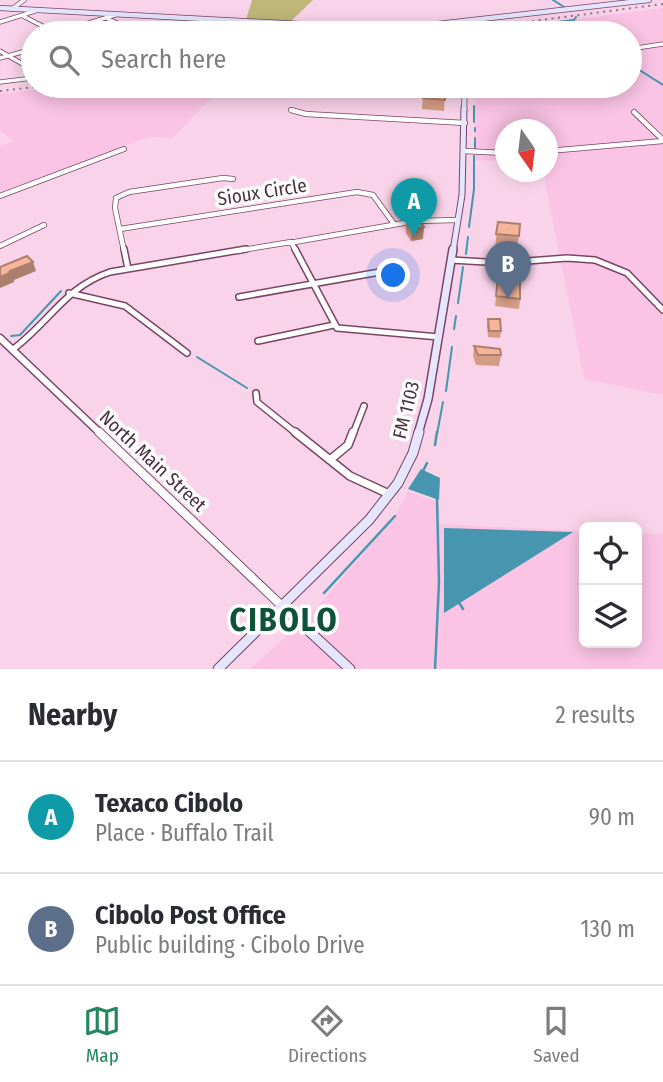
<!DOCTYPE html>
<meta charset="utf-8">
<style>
body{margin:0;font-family:"Fira Sans Condensed",sans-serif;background:#f7f7f7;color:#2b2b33}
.controls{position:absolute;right:21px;bottom:21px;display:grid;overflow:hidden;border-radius:10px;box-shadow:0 4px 18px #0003}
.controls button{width:63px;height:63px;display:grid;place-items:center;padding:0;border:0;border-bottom:2px solid #e1e1e2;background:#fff;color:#2b2b33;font:35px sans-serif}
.compass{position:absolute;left:495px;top:119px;width:63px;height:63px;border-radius:50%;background:#fff;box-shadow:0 4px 18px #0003;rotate:166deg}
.you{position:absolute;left:394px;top:276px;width:24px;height:24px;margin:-18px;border:5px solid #fff;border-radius:50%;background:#1a73e8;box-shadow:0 0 0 10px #1a73e833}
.badge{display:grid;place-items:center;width:46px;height:46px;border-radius:50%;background:#258760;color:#fff;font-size:23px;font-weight:700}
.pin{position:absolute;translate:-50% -58px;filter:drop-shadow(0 2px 4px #0008)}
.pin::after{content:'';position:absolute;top:37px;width:24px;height:21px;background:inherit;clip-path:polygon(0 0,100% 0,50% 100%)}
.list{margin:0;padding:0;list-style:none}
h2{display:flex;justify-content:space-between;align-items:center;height:91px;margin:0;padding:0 28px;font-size:30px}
h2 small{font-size:23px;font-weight:400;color:#7c7c81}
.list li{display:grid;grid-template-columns:46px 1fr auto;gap:21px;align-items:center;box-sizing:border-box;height:112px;padding:0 28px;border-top:2px solid #e1e1e2}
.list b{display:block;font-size:26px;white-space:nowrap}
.list p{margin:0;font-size:23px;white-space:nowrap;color:#7c7c81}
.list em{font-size:23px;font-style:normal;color:#7c7c81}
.icon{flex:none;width:38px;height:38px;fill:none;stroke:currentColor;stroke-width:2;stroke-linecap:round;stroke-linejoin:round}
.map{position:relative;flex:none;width:663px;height:669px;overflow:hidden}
.search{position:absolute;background:#fff;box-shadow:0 4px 18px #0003;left:21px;right:21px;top:21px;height:77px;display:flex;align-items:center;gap:18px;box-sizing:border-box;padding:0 24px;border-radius:38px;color:#7c7c81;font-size:26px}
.sheet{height:315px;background:#fff}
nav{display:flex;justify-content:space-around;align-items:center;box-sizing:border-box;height:98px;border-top:2px solid #e1e1e2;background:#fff;font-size:19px;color:#7c7c81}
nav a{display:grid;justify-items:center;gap:4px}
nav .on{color:#258760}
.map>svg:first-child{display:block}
.built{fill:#fbc4e5}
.green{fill:#beb779}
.water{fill:#4796af}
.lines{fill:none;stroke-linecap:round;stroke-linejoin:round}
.stream-far1{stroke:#4796af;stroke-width:2}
.stream{stroke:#4796af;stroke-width:2.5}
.minor-far3-casing{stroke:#794566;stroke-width:5}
.minor-far2-casing{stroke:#794566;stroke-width:6}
.minor-far1-casing{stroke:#794566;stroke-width:8}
.minor-casing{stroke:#794566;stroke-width:10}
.tertiary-far1-casing{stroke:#794566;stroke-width:9}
.tertiary-casing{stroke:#794566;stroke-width:10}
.secondary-far3-casing{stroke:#794566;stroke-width:6}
.secondary-far2-casing{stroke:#794566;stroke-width:7}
.secondary-far1-casing{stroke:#794566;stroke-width:10}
.secondary-casing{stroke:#794566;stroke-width:11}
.minor-far3{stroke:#fff;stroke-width:3.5}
.minor-far2{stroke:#fff;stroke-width:4.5}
.minor-far1{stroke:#fff;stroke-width:5}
.minor{stroke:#fff;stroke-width:7}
.tertiary-far1{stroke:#fff;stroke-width:6}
.tertiary{stroke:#fff;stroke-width:8}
.secondary-far3{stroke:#e5e6fd;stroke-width:4.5}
.secondary-far2{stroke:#e5e6fd;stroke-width:5}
.secondary-far1{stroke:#e5e6fd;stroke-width:7}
.secondary{stroke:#e5e6fd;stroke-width:9}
.rail{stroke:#937486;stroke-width:2;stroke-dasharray:2 4.5;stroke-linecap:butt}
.wall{fill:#d49c85}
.shaded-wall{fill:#ac7f6c}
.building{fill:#f6b59b;stroke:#ac7f6c;stroke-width:2}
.labels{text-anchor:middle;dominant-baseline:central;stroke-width:7;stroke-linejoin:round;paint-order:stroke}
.street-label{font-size:19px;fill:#4a3140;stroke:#fff}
.near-district-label{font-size:32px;font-weight:bold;letter-spacing:2px;fill:#0e5339;stroke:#fff}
</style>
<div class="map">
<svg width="663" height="669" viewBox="0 0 663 669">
<rect width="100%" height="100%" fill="#f9d3e9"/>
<path class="built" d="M663,8V395L584,379L543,172H548V130H505V160L473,161L476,86H630V33L478,32Z
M64,86H224L172,138L149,137L0,193V146L14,141L0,130V94Z
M408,491L439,503L440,524L584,531V643H637V533L663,534V669H250L316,609L395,516Z"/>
<path class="green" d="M252,0H313L290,22L246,20Z"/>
<path class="water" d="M421,469L440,478L439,500L408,489Z
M444,528L573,532L444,613Z"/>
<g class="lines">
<path class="stream-far1" d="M553,0L564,7
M576,17L571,24L580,33
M472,33L574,20
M630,64L663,85
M474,86V96
M474,106V122
M475,128V131
M475,138V148
M469,227L474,189V156
M466,254L468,237
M458,303L463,267
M454,329L456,316
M11,336L20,335L61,291
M197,357L247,388
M446,391L452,347
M437,434L443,402"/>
<path class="stream" d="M435,445L437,432
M423,471L427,463
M324,593L395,516
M458,601L463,609
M435,669L439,582L437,499"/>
<defs>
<path id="minor-far3" d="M12,9L24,0
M23,16L56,33
M108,19L141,33
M202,20L229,33
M0,22L38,10
M56,33L115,15
M630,49L663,44
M0,51L33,70
M0,58L33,49
M0,82L33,78"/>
<path id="minor-far2" d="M291,110L306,114L465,123
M634,112L663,140
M464,151L505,153
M548,151L663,141
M0,196L124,149
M120,229L357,192L373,195L394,224
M291,242L296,251
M289,243L415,221L458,220
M0,246L44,225
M124,251L115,208L116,198L129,192L223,178L233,179
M236,251L291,242"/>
<path id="minor-far1" d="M124,249L128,269
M295,249L337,328L439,337
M451,260L503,263L567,258L595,260L627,273L663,310
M69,293L125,306L187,353
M239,297L391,270
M258,341L334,325
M12,350C49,323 65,287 110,272L246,249
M256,393L257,402L297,434
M353,434L364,406"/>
<path id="minor" d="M295,432L350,476L389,494
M331,459L348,445L353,432"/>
<path id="tertiary-far1" d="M0,338L101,434"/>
<path id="tertiary" d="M99,432L283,607"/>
<path id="secondary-far3" d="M0,8L393,29L649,0
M462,24L466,33
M464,110L465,86"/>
<path id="secondary-far2" d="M453,251L462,195L464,108"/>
<path id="secondary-far1" d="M418,434L428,399L453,249"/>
<path id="secondary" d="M283,607L350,669
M218,669L369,520L398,483L413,453L419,432"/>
</defs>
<use href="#minor-far3" class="minor-far3-casing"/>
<use href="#minor-far2" class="minor-far2-casing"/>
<use href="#minor-far1" class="minor-far1-casing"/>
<use href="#minor" class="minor-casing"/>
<use href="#tertiary-far1" class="tertiary-far1-casing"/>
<use href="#tertiary" class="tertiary-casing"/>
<use href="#secondary-far3" class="secondary-far3-casing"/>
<use href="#secondary-far2" class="secondary-far2-casing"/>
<use href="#secondary-far1" class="secondary-far1-casing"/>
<use href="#secondary" class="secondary-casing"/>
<use href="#minor-far3" class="minor-far3"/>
<use href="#minor-far2" class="minor-far2"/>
<use href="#minor-far1" class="minor-far1"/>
<use href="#minor" class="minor"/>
<use href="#tertiary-far1" class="tertiary-far1"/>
<use href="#tertiary" class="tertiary"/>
<use href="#secondary-far3" class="secondary-far3"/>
<use href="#secondary-far2" class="secondary-far2"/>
<use href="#secondary-far1" class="secondary-far1"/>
<use href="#secondary" class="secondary"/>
<path class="rail" d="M442,33L663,4
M0,91L43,86"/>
</g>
<path class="wall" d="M423,93L445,94L444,111L422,109Z
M406,221L423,239L411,241L406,233Z
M498,222L519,236L517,249L495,247Z
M498,277L520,299L519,309L495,306Z
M488,319L501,331L500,338L488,337L487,326Z
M474,346L501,355L499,366L476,365L473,356Z"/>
<path class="shaded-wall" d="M424,227L423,239L411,241L412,229Z
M33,262L36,271L14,280V282L0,288V277L10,271Z"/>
<path class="building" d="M423,93L445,94V100L423,98Z
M418,219L424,227L412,229L406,221Z
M498,222L520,224L519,236L496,234Z
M27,256L33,262L10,271L12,272L0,277V267Z
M498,277L520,278V299L496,296Z
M488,319H500L501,331H489Z
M474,346L500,349L501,355H478Z"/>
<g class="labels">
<g class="street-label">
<text transform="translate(262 192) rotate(-9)">Sioux Circle</text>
<text transform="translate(406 410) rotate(-76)">FM 1103</text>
<text transform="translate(153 461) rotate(43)">North Main Street</text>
</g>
<g class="near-district-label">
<text x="284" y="620">CIBOLO</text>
</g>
</g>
</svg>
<div class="controls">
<button><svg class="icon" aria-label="locate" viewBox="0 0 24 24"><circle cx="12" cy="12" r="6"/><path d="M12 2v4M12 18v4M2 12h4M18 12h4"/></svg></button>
<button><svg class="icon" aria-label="layers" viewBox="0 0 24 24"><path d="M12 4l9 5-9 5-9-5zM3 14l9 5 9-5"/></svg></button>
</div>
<svg class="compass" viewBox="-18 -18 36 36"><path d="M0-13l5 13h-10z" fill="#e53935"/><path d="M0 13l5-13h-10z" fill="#7c7c81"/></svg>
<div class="you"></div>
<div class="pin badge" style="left:414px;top:236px;background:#0f9aa8">A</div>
<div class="pin badge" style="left:508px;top:299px;background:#5c6f8a">B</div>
<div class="search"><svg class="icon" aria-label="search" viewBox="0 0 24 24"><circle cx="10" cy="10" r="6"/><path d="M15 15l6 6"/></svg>Search here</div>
</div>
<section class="sheet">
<h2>Nearby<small>2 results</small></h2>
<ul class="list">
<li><span class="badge" style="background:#0f9aa8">A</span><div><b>Texaco Cibolo</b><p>Place · Buffalo Trail</p></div><em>90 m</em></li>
<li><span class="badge" style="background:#5c6f8a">B</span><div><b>Cibolo Post Office</b><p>Public building · Cibolo Drive</p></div><em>130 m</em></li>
</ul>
</section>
<nav>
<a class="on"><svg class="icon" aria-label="map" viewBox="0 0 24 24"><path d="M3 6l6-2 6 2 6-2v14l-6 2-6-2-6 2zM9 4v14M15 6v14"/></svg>Map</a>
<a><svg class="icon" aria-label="directions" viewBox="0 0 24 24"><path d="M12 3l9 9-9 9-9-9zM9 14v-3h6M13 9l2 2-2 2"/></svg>Directions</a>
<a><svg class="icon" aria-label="saved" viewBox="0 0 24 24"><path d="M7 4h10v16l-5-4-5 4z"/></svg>Saved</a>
</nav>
